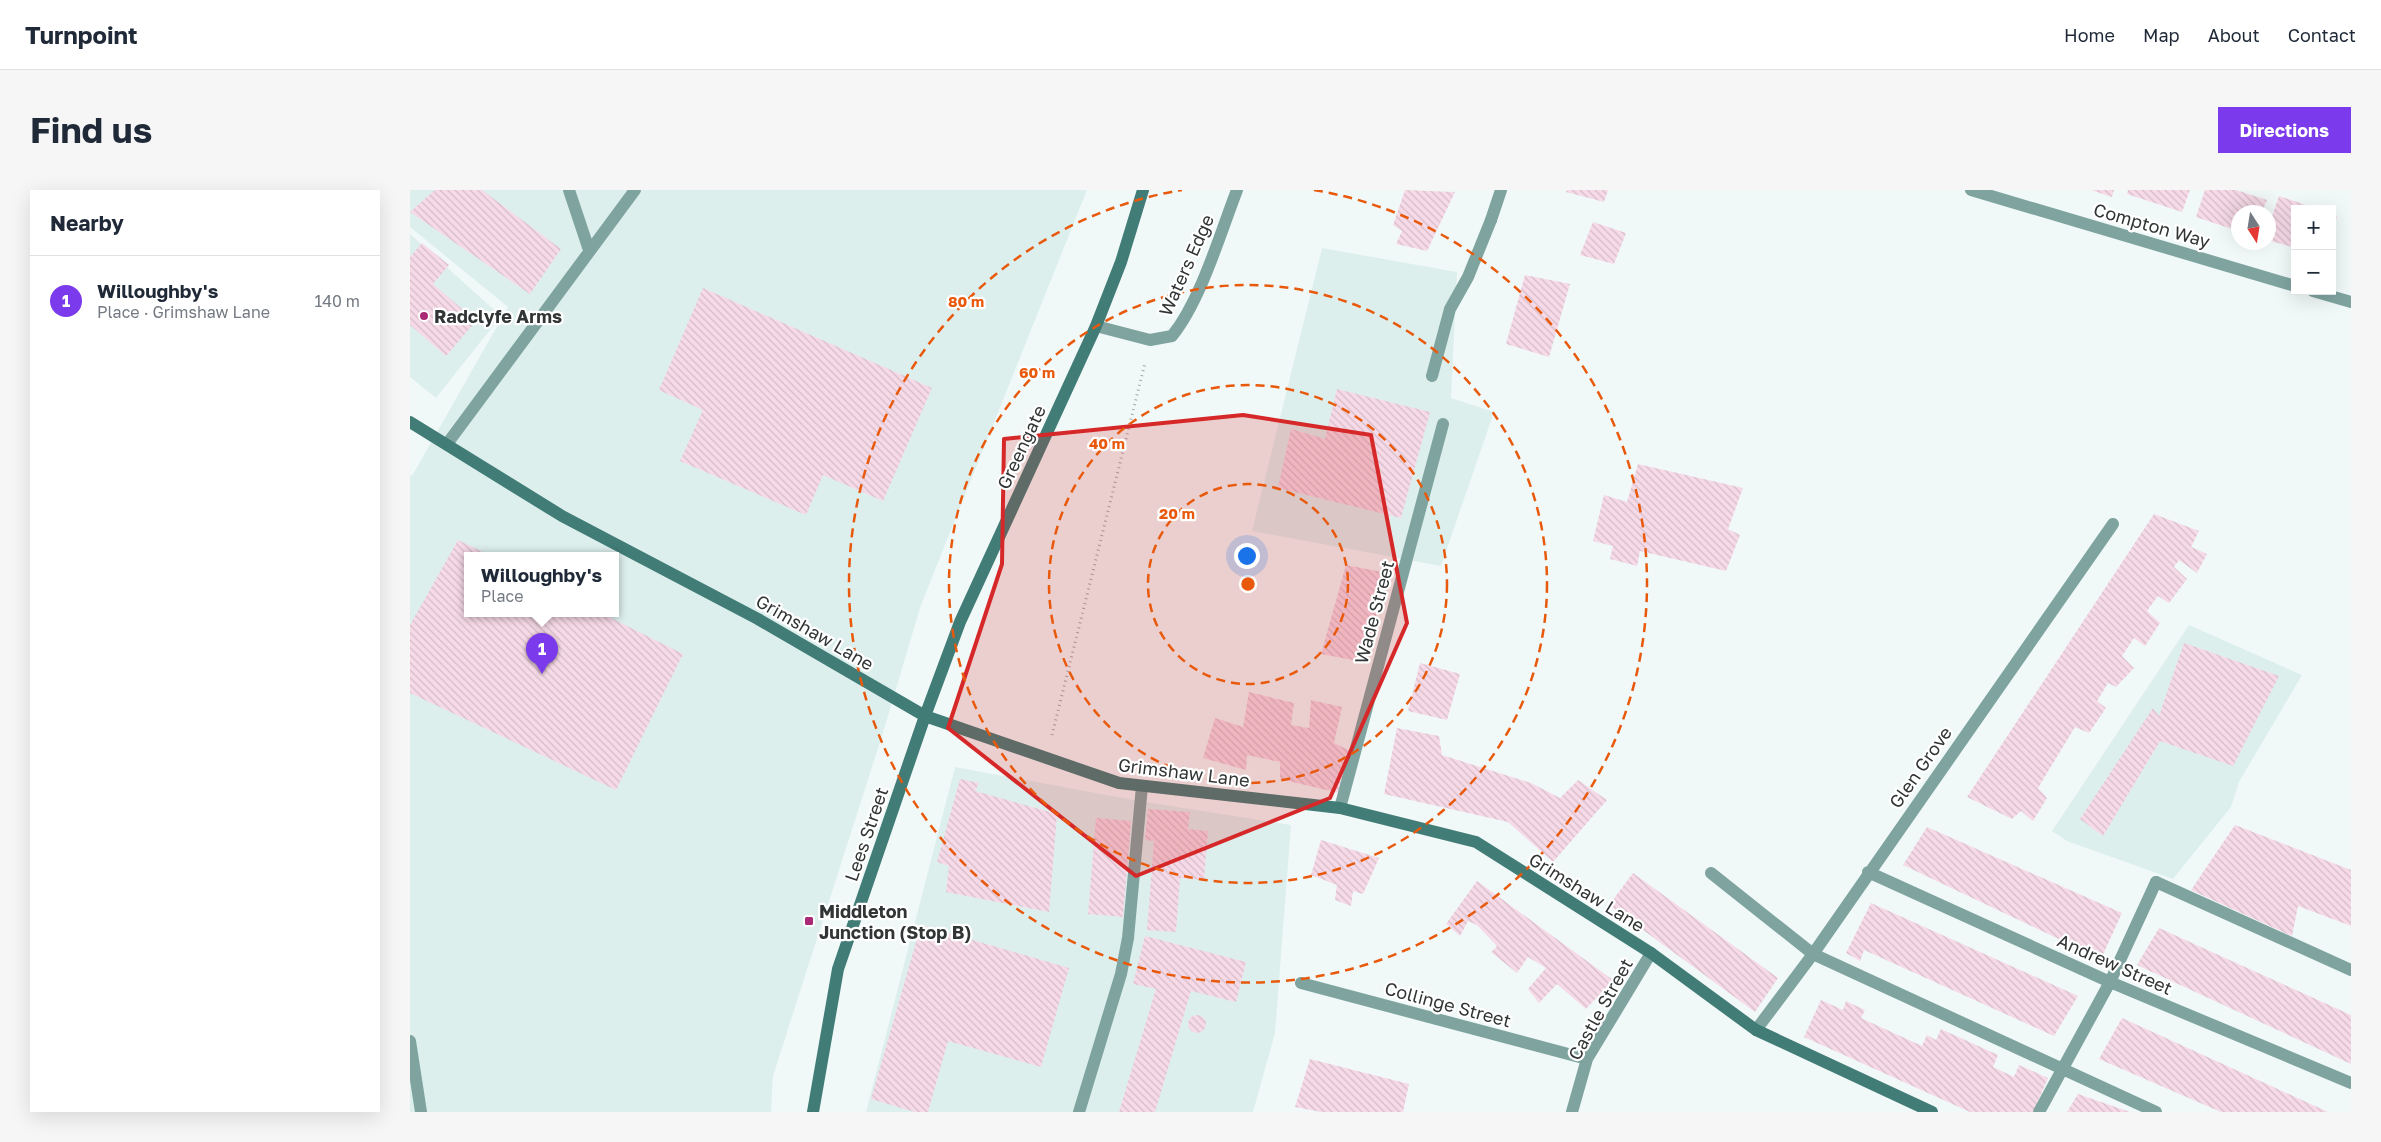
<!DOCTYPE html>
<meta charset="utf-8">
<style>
body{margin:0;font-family:"Golos Text",sans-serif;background:#f6f6f7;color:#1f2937}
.controls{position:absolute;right:15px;top:15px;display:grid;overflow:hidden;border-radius:0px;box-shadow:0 5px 20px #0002}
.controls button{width:45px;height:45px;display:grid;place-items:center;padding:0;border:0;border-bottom:1px solid #e0e1e3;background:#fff;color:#1f2937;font:25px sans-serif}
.compass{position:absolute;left:1821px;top:15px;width:45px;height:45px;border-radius:50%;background:#fff;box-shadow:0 5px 20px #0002;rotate:168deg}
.you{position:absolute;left:836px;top:365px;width:18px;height:18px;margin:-12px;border:4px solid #fff;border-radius:50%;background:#1a73e8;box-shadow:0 0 0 8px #1a73e833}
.badge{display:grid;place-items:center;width:32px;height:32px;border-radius:50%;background:#7c3aed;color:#fff;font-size:16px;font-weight:700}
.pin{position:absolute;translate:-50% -41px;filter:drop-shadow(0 1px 2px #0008)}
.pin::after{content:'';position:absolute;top:26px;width:18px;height:15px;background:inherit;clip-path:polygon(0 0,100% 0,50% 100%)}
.popup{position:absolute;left:54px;top:362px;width:155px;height:65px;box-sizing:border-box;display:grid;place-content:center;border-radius:0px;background:#fff;filter:drop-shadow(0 1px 4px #0005);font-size:16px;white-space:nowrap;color:#747a83}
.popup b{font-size:19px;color:#1f2937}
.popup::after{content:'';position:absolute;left:50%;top:100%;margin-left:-10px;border:10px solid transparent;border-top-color:#fff}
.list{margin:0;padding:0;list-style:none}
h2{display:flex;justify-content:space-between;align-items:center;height:65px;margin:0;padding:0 20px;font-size:21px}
h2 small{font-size:16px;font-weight:400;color:#747a83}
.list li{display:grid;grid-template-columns:32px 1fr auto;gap:15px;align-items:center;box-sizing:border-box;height:90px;padding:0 20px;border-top:1px solid #e0e1e3}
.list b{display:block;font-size:19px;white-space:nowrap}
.list p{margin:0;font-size:16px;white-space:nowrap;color:#747a83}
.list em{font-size:16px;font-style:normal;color:#747a83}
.map{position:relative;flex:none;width:1941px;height:922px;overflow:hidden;border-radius:0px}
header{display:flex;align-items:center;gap:30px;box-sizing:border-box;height:70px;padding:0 25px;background:#fff;border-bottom:1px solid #e0e1e3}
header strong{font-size:24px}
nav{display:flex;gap:28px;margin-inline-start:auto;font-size:18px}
.intro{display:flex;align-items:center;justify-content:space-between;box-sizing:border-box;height:120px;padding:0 30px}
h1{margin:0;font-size:35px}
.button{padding:12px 22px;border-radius:0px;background:#7c3aed;color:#fff;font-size:18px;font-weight:700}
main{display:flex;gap:30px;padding:0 30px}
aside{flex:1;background:#fff;border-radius:0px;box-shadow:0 5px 20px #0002}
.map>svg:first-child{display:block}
.built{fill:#ddefed;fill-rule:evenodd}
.building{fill:url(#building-back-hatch)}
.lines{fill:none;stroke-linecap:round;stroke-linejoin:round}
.path{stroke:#a3aaa9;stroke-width:3;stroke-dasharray:1 4;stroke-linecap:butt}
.lane{stroke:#7fa4a0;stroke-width:12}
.street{stroke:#7fa4a0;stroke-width:12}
.secondary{stroke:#417c77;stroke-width:12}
.marked{fill:#d62828;fill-opacity:0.2;stroke:#d62828;stroke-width:4;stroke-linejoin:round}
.ring{fill:none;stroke:#e8590c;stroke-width:2.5;stroke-dasharray:9 6}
.poi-dot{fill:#aa2875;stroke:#fff;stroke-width:2}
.labels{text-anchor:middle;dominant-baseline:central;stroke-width:4.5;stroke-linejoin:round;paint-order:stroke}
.street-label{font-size:18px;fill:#323535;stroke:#fff}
.poi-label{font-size:18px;font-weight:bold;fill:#323535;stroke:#fff;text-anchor:start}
.centre{fill:#e8590c;stroke:#fff;stroke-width:2.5}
.ring-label{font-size:15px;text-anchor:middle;font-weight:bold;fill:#e8590c;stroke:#fff;stroke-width:4.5;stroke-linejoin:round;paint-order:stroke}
</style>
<header>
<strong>Turnpoint</strong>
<nav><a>Home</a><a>Map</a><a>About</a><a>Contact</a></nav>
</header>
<div class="intro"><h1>Find us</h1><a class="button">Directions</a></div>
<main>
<aside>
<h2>Nearby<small></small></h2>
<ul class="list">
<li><span class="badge">1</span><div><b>Willoughby's</b><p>Place · Grimshaw Lane</p></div><em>140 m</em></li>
</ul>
</aside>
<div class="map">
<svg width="1941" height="922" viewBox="0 0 1941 922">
<defs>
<pattern id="building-back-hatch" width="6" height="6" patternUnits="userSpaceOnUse" patternTransform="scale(1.25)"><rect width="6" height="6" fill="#f7dae7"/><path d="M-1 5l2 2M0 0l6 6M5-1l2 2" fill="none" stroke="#d4bcc7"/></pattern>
</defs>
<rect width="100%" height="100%" fill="#f0f9f8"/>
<path class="built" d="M0,0H677L511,415L472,546L363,886L361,922H0V285L2,286L98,117L0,37ZM58,365H206V423H58Z
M0,44L91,126L26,208L0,187Z
M912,58L1047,82L1041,208L1084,222L1031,376L842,341Z
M1779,435L1892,485L1829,592L1821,617L1763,689L1657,651L1642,641Z
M545,577L729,611L881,635L865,843L843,922H456Z"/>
<path class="building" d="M25,0H72L151,59L120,104L0,22Z
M995,0L1045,2L1017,61L986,54L992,41L983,35Z
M1157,0H1198L1194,12L1156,2Z
M1681,0H1704L1702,7Z
M1718,0H1780L1772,22L1717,4Z
M1795,0H1826L1857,10L1852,22H1828V41L1786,27Z
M1869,6L1905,18L1885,19V58L1858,50V38Z
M1922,25L1927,26L1923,40H1922Z
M1183,32L1216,43L1204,74L1170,65Z
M12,53L39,75L23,94L66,131L36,166L0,135V67Z
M1115,85L1160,94L1139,167L1096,154Z
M293,98L522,198L473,311L413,285L396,325L270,271L293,220L249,200Z
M927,199L1020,222L991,328L868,298L881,239L915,249Z
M1228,274L1333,298L1318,339L1330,345L1316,381L1230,361L1227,376L1200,369L1203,356L1183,351L1194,305L1217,312Z
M1744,324L1789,341L1781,357L1797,364L1787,383L1769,370L1764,377L1777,389L1759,413L1748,406L1737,421L1750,433L1735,456L1724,448L1712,466L1724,478L1706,497L1698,493L1687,511L1696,518L1679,543L1665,537L1628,598L1637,608L1623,631L1611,621L1602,629L1557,607Z
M48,350L79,365H58V423H191L273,464L206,600L0,503V435Z
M936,375L978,383L953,472L911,464Z
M1774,453L1869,486L1823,576L1750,551L1693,646L1670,629L1743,518L1749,526Z
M1010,473L1050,484L1037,530L998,521Z
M839,502L884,513L881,535L899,538L901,510L932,517L924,553L940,561L929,603L870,589V572L837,565L836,580L793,568L805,528L833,537Z
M987,538L1029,546L1032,565L1121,593L1150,608L1168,590L1197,610L1143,672L1098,632L974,604Z
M550,589L569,593L565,601L647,624L639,722L536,702L539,676L527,672Z
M738,619L780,622L778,639L798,641L794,690L770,688L766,742L737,740L744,651L735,650Z
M686,628L721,631L713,727L678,724Z
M1825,635L1941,680V736L1888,716L1882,746L1781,700Z
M1517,637L1712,723L1691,769L1493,675Z
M911,650L969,668L953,704L943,701L941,716L925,710L927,695L901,685Z
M1223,683L1368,788L1345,822L1199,715Z
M1067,691L1203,790L1176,819L1147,794L1129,813L1118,799L1136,778L1118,767L1107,783L1081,762L1087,756L1067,735L1058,731L1050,746L1036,734Z
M1461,713L1668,806L1644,846L1454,760L1450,771L1436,763Z
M511,735L659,778L631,877L538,851L518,922H505L461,909Z
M1749,738L1941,825V874L1727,775Z
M735,746L836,772L826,812L781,801L745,922H709L746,799L723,794Z
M1411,810L1433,820L1436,811L1455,820L1451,828L1512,856L1517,845L1526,850L1531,839L1588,865L1583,877L1604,887L1609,875L1638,888L1623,922H1560L1394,847Z
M778 834a9 9 0 1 1 18 0a9 9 0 1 1-18 0Z
M1712,828L1918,922H1811L1689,869Z
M900,869L999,894L993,922H911L885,917Z
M1668,904L1720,922H1657Z"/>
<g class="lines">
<path class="path" d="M642,545L735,173"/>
<path class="lane" d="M1022,186L1040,119L1058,87L1081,30
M1301,683L1403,764L1746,922
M1746,692L1941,780
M669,922L711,784L718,748L732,596"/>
<path class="street" d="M159,0L179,60
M1561,0L1885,96
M1081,30L1091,0
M1903,101L1941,112
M686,136L740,150L762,146C791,110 810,44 827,0
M37,254L225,0
M930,618L1033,234
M1458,682L1700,792L1941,893
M891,793L1177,869
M1346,840L1403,764L1703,334
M0,851L11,922
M1162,922L1177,869L1241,763
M1629,922L1700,792L1746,692"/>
<path class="secondary" d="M0,232L152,326L348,429L515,526L709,593L930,618L1066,652L1241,763L1346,840L1522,922
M403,922L428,779L515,526L550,432L686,136L711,72L733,0"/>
</g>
<path class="marked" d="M833,225L961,245L997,433L920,608L726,686L538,538L592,374L594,249Z"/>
<g class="ring">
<circle cx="838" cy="394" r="100"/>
<circle cx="838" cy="394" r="199"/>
<circle cx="838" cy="394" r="299"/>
<path d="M904 0A399 399 0 1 1 772 0"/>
</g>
<g class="poi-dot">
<circle cx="14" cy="126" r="5"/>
<rect x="394" y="726" width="10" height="10" rx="2.5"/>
</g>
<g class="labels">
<g class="street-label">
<text transform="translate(1742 35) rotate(16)">Compton Way</text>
<text transform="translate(776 75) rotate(-66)">Waters Edge</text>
<text transform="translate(611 257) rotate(-65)">Greengate</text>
<text transform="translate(964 422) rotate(-75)">Wade Street</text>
<text transform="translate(405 442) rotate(30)">Grimshaw Lane</text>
<text transform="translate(1510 577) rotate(-55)">Glen Grove</text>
<text transform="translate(774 582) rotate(7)">Grimshaw Lane</text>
<text transform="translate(456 644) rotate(-71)">Lees Street</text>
<text transform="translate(1177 702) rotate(32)">Grimshaw Lane</text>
<text transform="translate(1705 774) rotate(24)">Andrew Street</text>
<text transform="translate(1038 814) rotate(15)">Collinge Street</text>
<text transform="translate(1190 819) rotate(-61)">Castle Street</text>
</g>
<g class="poi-label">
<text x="24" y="126">Radclyfe Arms</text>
<text x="409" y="721">Middleton<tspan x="409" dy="21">Junction (Stop B)</tspan></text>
</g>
</g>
<circle cx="838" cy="394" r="8" class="centre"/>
<g class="ring-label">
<text x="556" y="117">80 m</text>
<text x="627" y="188">60 m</text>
<text x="697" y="259">40 m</text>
<text x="767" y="329">20 m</text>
</g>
</svg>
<div class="controls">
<button>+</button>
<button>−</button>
</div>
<svg class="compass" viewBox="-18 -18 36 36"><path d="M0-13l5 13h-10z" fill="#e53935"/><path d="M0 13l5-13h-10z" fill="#747a83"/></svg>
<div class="you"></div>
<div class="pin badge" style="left:132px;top:484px">1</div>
<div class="popup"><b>Willoughby's</b>Place</div>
</div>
</main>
